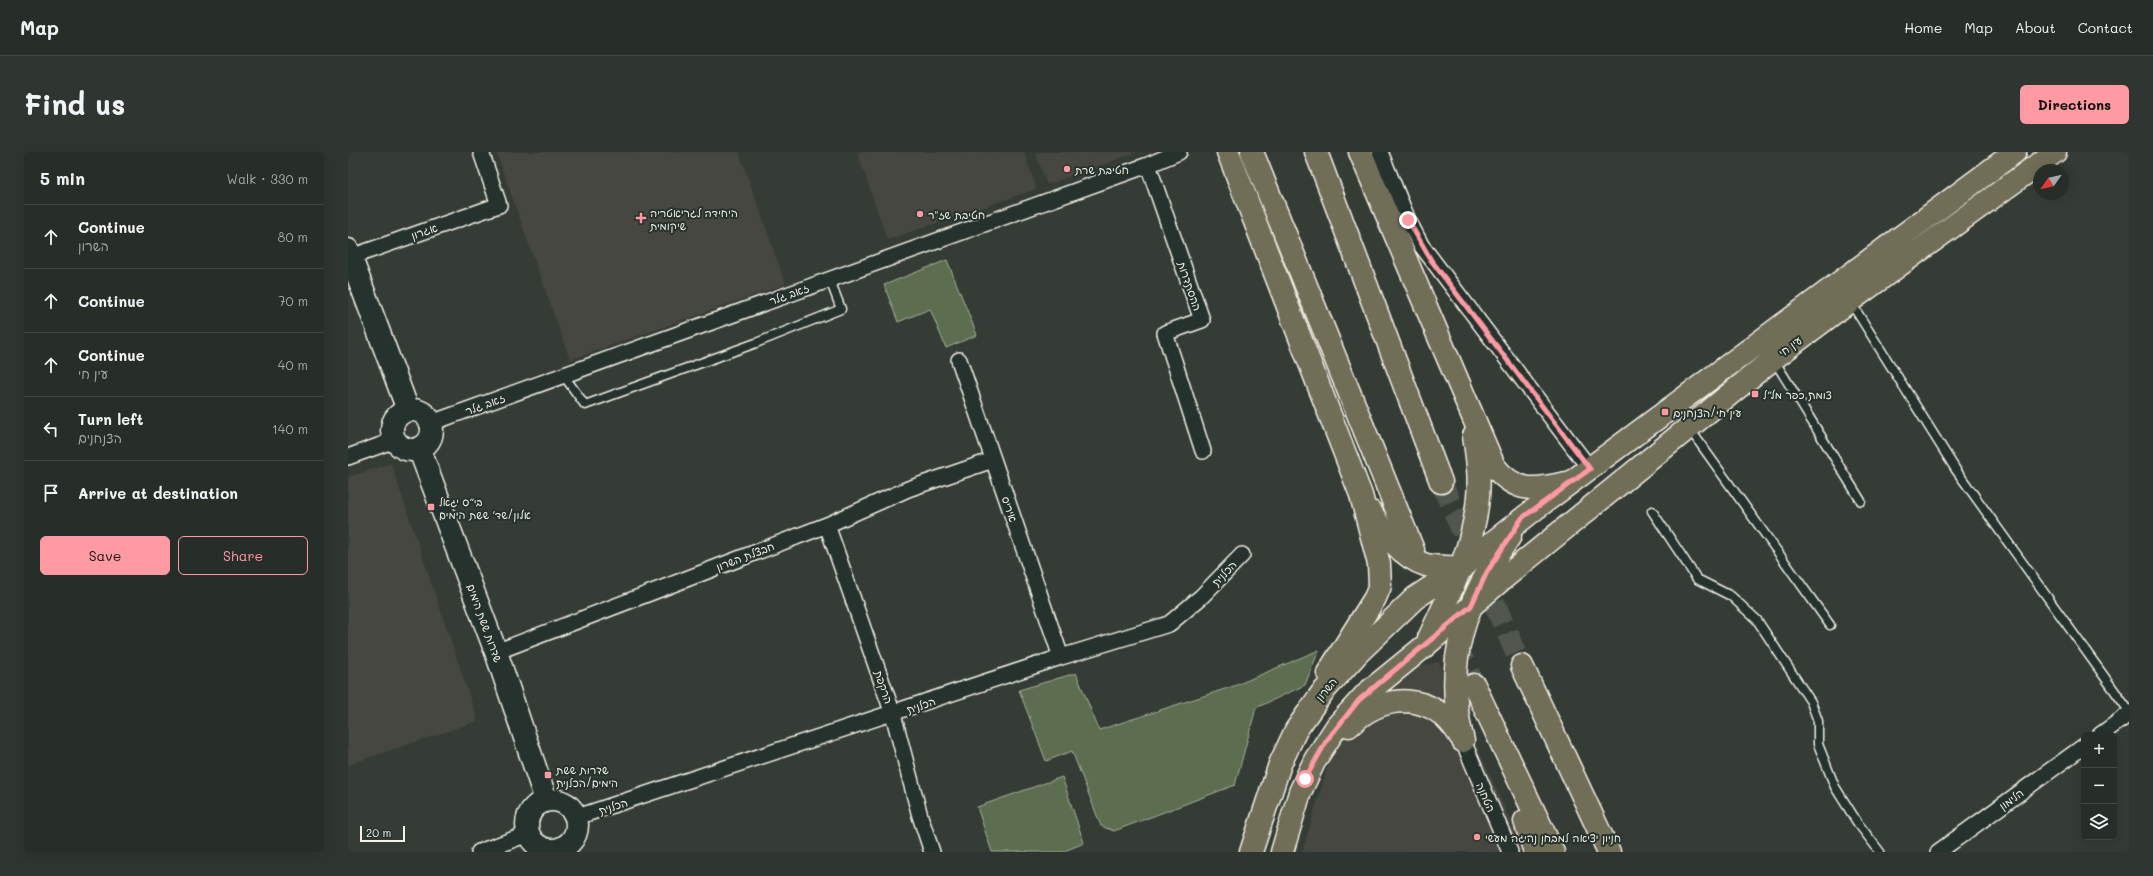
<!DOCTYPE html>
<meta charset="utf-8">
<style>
body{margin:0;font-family:Mali,"Playpen Sans Hebrew",sans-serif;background:#2f3530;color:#f1f3f6}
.controls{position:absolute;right:12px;bottom:12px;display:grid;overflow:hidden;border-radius:6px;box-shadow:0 4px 16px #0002}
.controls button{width:36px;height:36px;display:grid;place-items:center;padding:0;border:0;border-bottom:1px solid #434945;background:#272d28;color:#f1f3f6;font:20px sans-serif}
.compass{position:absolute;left:1685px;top:12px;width:36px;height:36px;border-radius:50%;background:#272d28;box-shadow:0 4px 16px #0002;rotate:236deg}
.scale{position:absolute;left:12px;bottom:10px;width:45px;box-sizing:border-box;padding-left:4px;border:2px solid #f4f1e8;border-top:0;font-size:11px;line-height:14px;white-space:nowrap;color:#f4f1e8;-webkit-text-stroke:3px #26332d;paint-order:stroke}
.stop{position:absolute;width:12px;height:12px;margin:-9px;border:3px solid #ff9aa2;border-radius:50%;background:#fff}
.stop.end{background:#ff9aa2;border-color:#fff;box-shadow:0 1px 4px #0008}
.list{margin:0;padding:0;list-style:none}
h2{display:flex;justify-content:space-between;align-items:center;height:52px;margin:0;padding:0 16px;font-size:17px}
h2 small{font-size:13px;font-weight:400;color:#a4a8a8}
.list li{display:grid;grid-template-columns:26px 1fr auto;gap:12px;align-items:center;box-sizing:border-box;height:64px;padding:0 16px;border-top:1px solid #434945}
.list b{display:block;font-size:15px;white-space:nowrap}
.list p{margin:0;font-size:13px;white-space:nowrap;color:#a4a8a8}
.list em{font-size:13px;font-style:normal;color:#a4a8a8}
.actions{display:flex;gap:8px;padding:12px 16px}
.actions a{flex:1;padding:9px 0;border:1px solid #ff9aa2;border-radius:6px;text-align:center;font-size:14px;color:#ff9aa2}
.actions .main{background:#ff9aa2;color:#111}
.icon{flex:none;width:22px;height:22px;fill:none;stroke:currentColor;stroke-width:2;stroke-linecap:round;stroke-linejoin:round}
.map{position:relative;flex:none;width:1781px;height:700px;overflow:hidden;border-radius:6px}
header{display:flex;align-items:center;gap:24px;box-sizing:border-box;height:56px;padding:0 20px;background:#272d28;border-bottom:1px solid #434945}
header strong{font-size:19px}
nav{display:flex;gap:22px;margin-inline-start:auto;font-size:14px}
.intro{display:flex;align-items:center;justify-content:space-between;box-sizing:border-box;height:96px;padding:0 24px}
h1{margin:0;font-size:28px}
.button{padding:10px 18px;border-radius:6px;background:#ff9aa2;color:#111;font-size:14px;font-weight:700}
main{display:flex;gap:24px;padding:0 24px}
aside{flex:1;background:#272d28;border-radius:6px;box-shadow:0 4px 16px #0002}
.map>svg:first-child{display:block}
.built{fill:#44463f}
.green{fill:#5d6d4f;stroke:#a8af9c}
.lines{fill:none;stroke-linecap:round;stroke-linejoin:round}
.highway-tunnel{stroke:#515750;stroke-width:22;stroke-dasharray:22 11;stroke-linecap:butt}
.lane-casing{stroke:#f4f1e8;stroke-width:11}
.street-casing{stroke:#f4f1e8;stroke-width:18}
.secondary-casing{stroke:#f4f1e8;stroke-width:25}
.primary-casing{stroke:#f4f1e8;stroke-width:25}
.highway-casing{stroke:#f4f1e8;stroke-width:25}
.lane{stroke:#26332d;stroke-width:8}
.street{stroke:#26332d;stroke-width:15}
.secondary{stroke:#26332d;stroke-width:22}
.primary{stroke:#716e59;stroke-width:22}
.highway{stroke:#716e59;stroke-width:22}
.route{stroke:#ff9aa2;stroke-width:5}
.poi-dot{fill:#ff9aa2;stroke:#26332d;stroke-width:1.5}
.labels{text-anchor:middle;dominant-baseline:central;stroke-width:4;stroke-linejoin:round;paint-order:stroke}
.poi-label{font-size:11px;fill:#f4f1e8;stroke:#26332d;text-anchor:start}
.street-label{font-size:11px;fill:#f4f1e8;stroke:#26332d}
</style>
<header>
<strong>Map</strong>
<nav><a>Home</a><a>Map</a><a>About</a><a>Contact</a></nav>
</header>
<div class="intro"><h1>Find us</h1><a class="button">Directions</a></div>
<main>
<aside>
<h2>5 min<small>Walk · 330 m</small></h2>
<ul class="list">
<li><svg class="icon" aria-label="ahead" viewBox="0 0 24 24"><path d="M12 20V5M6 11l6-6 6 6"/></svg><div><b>Continue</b><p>השרון</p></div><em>80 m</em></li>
<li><svg class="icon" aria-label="ahead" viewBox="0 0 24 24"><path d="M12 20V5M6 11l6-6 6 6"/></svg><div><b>Continue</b></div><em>70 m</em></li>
<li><svg class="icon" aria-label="ahead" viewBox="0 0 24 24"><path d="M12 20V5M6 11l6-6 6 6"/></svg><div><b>Continue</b><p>עין חי</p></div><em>40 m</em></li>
<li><svg class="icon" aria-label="left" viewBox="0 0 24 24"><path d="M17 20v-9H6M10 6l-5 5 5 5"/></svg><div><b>Turn left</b><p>הצנחנים</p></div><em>140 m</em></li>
<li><svg class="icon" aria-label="arrive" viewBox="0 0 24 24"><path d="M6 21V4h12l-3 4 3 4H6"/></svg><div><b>Arrive at destination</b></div></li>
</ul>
<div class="actions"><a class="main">Save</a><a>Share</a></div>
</aside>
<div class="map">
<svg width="1781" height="700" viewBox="0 0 1781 700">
<rect width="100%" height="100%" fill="#343c35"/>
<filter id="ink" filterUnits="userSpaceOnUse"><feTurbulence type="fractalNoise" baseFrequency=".025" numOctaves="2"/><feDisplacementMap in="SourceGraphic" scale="8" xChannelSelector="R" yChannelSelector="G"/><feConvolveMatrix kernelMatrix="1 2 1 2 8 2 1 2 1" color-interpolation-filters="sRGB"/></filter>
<g filter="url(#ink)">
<path class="built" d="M148,0H391L438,132L222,208Z
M509,0H676L689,37L539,88Z
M687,0H790L699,33Z
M43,311L130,569L0,613V325Z
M1091,510L1177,700H954L991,576L1061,516Z"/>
<path class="green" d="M599,108L629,183L598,196L582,157L550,170L536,133Z
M971,498L957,533L908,556L887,633L766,679L753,674L724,599L698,609L671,538L728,521L751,578L886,534Z
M714,625L736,691L714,700H644L629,655Z"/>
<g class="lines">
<path class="highway-tunnel" d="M1093,330L1174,514
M1107,490L1126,533"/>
<defs>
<path id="lane" d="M1502,149L1608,318L1781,559
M1426,208L1513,349
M216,224L237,253L408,191L493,157L482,128
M1341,276L1482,473
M1304,359L1349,427L1383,444L1409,468L1463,550L1470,569V592L1487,635L1509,670L1532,700"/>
<path id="street" d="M1032,0L1060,68L1073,93L1242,317
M800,13L854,168L817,181L855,299
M0,106L151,53L133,0
M611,208L713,505
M83,271L800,13L831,0
M0,305L47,288
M479,373L545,562L572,664L584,700
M148,500L479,373L560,337L645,308
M1752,583L1781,562
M1115,589L1162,700
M229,665L713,505L821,472L853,445L894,403
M131,700L180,682
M1590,700L1736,594"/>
<path id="secondary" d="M0,98L60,258
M44 278a20 20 0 1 1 40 0a20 20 0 1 1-40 0Z
M71,296L148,500L198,648
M179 673a25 25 0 1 1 50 0a25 25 0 1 1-50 0Z"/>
<path id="primary" d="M880,0L1013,343L1031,412L1032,434L1027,446L980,521
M1012,0L1146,314C1168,342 1188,338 1218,331
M1023,360C1036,381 1053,405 1078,413C1090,416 1103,414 1115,416
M1081,486C1102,441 1126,395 1130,345C1132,324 1129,304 1126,284
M1001,574C1036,539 1086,540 1112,584
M1115,589C1094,510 1117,450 1162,384
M903,700L932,612L948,578L974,541L1011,500L1067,446L1112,416L1187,357L1667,0
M934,700L952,640L967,608L989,574L1019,541L1078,493L1151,430L1425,207L1502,149L1707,0"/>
<path id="highway" d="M904,0L1065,398
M968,0L1093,330
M1174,514L1261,700
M1126,533L1205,700
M1177,669L1187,700"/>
</defs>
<use href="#lane" class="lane-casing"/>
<use href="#street" class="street-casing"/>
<use href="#secondary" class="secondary-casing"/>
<use href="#primary" class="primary-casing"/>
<use href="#highway" class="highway-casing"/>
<use href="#lane" class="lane"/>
<use href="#street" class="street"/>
<use href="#secondary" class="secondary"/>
<use href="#primary" class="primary"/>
<use href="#highway" class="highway"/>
</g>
</g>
<g class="lines" filter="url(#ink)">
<path class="route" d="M957,627L979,588L1011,548L1123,454L1139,420L1174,366L1242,317L1083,108L1060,68"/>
</g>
<g class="poi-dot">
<circle cx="719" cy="17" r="4"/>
<circle cx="572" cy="62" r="4"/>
<path d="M291 60h4v4h4v4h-4v4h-4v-4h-4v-4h4z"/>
<rect x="1403" y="238" width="8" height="8" rx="2"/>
<rect x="1313" y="256" width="8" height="8" rx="2"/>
<rect x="79" y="351" width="8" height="8" rx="2"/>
<rect x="196" y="619" width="8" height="8" rx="2"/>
<circle cx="1129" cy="685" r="4"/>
</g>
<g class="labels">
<g class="poi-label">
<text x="727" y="17">חטיבת שרת</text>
<text x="302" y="60">היחידה לגריאטריה<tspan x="302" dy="13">שיקומית</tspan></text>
<text x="580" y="62">חטיבת שז"ר</text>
<text x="1415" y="242">צומת כפר מל״ל</text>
<text x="1325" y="260">עין חי/הצנחנים</text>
<text x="91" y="349">בי״ס יגאל<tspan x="91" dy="13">אלון/שד׳ ששת הימים</tspan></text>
<text x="208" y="617">שדרות ששת<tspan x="208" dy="13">הימים/הכלנית</tspan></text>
<text x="1137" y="685">חניון יציאה למבחן נהיגה מעשי</text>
</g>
<g class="street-label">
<text transform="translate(76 79) rotate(-19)">אגרון</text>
<text transform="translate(842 134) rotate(71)">ההסתדרות</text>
<text transform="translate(441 142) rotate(-20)">זאב גלר</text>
<text transform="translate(1442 194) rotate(-37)">עין חי</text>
<text transform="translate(137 252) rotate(-20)">זאב גלר</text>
<text transform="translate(662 357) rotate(71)">איריס</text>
<text transform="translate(397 404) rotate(-21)">חבצלת השרון</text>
<text transform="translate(876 421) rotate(-46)">הכלנית</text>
<text transform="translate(137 471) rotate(70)">שדרות ששת הימים</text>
<text transform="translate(536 535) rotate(71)">הרקפת</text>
<text transform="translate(978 537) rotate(-51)">השרון</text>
<text transform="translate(573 553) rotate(-19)">הכלנית</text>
<text transform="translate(1138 645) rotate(67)">הטחנה</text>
<text transform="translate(1663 647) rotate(-36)">הלימון</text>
<text transform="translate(265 654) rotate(-18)">הכלנית</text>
</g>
</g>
</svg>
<div class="controls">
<button>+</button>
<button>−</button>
<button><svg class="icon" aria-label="layers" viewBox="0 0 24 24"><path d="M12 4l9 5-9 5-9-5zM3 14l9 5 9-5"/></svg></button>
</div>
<svg class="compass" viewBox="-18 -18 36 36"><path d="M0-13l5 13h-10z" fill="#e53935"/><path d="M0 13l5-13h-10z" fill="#a4a8a8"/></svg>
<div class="scale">20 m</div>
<div class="stop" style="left:957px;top:627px"></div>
<div class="stop end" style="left:1060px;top:68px"></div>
</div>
</main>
